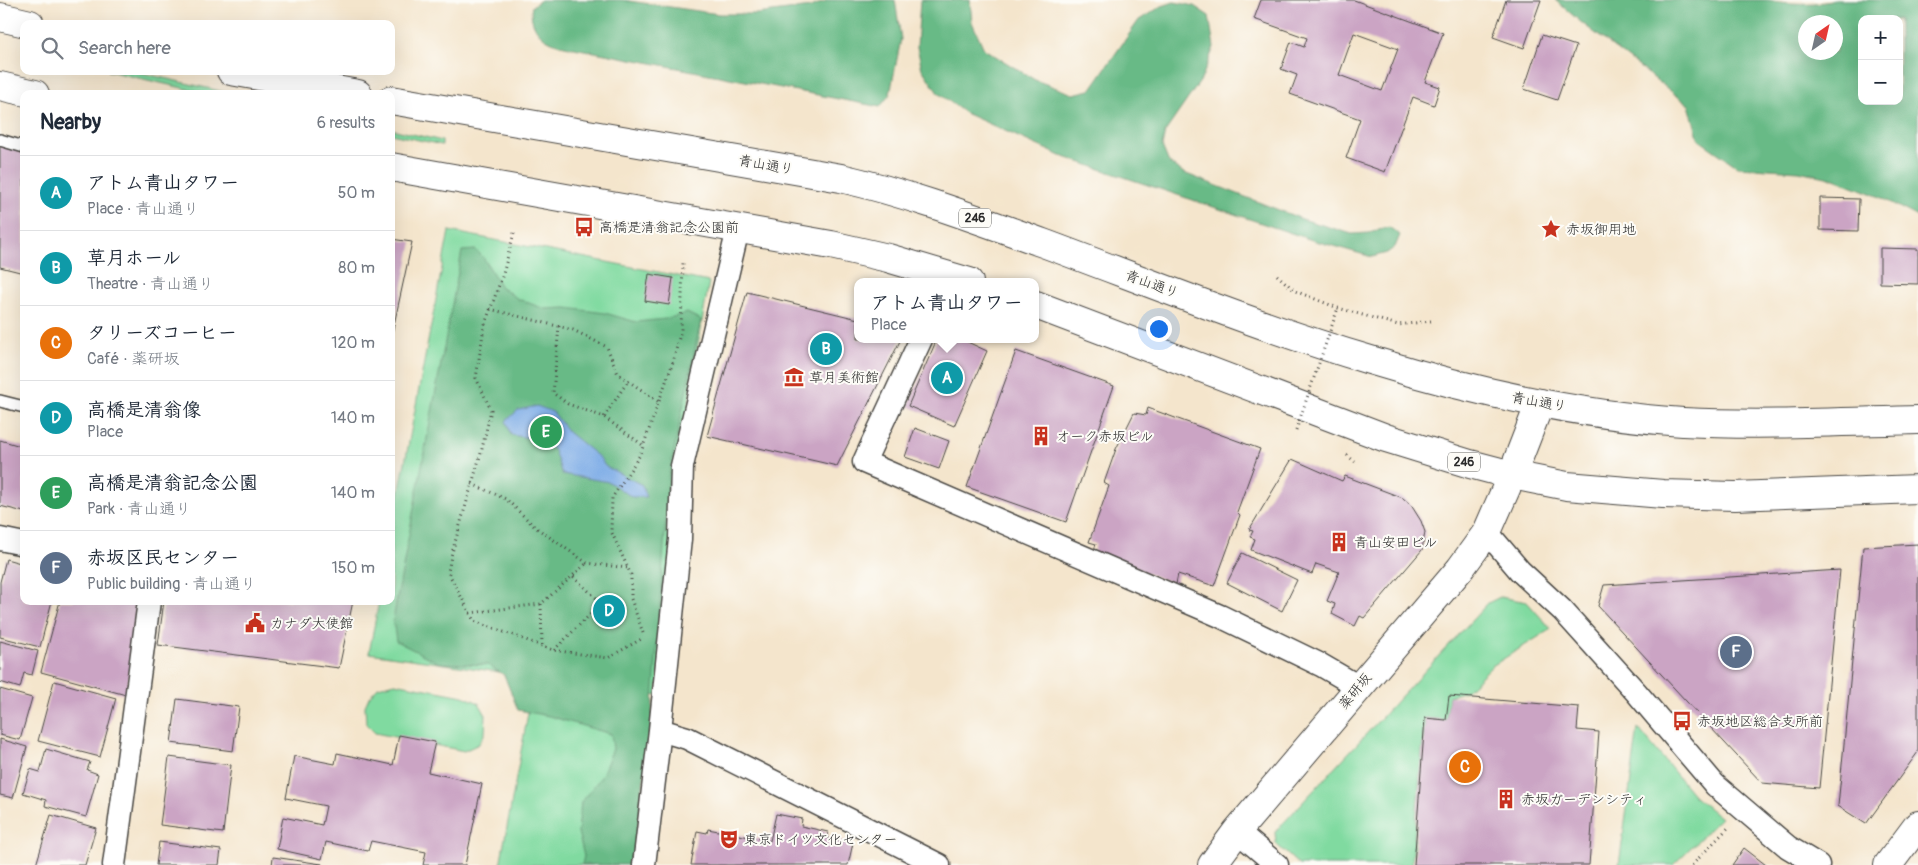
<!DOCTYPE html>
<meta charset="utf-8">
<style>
body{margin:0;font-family:Pangolin,"Klee One",sans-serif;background:#f6f6f7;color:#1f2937}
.controls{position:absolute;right:15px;top:15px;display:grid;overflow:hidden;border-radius:10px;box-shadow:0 5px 20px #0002}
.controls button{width:45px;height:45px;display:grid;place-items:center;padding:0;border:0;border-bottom:1px solid #e0e1e3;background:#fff;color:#1f2937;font:25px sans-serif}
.compass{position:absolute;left:1798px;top:15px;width:45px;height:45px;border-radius:50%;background:#fff;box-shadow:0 5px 20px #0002;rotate:34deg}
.you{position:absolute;left:1158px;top:328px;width:18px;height:18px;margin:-12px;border:4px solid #fff;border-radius:50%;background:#1a73e8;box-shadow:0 0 0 8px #1a73e833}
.badge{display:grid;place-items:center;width:32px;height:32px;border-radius:50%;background:#c8321e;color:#fff;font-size:16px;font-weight:700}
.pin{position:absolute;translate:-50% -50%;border:2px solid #fff;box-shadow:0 1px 5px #0006}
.popup{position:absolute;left:854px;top:278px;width:185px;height:65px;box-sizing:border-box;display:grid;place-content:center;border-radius:10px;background:#fff;filter:drop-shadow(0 1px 4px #0005);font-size:16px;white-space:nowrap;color:#747a83}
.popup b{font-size:19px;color:#1f2937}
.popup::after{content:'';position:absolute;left:50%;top:100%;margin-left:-10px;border:10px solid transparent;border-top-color:#fff}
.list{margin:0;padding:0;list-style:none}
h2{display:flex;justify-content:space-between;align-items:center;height:65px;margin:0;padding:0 20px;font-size:21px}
h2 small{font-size:16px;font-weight:400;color:#747a83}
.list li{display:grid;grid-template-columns:32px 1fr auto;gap:15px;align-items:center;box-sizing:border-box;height:75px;padding:0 20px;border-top:1px solid #e0e1e3}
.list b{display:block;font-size:19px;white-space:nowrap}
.list p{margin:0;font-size:16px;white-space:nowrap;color:#747a83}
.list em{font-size:16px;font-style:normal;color:#747a83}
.icon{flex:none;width:28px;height:28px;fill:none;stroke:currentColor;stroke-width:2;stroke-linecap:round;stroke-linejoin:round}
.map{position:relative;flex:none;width:1918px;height:865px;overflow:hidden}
.search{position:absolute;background:#fff;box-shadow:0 5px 20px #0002;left:20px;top:20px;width:375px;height:55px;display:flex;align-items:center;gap:12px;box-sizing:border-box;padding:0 18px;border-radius:10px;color:#747a83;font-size:19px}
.panel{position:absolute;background:#fff;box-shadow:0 5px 20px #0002;left:20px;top:90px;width:375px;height:515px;border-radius:10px}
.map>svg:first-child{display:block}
.green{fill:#80daa0;stroke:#568266}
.forest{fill:#68ba86;stroke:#4a7258;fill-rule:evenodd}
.water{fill:#7cabe6;stroke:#546b88}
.building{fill:#cba4c4;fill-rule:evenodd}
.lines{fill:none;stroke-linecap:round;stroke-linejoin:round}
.service-casing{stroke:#494743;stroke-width:14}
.minor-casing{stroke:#494743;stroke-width:25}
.tertiary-casing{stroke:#494743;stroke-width:30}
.trunk-casing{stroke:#494743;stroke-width:30}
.path{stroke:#494743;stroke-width:3;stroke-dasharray:1 4;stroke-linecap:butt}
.service{stroke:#fff;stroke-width:11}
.minor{stroke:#fff;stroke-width:22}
.tertiary{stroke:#fff;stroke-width:28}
.trunk{stroke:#fff;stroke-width:28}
.path-bridge{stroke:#494743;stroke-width:3;stroke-dasharray:1 4;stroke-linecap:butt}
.labels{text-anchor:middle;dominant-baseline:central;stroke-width:4;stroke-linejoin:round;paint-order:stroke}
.shield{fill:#fdfcf7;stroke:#6a6a68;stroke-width:1}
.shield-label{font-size:12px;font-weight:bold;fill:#2b2b2b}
.street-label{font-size:14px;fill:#2b2b2b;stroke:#fdfcf7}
.poi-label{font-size:14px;fill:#2b2b2b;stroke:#fdfcf7;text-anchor:start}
</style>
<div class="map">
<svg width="1918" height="865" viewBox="0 0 1918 865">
<rect width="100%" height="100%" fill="#fdfcf7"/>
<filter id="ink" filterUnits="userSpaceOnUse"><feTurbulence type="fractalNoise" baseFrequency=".02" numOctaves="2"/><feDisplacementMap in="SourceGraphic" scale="10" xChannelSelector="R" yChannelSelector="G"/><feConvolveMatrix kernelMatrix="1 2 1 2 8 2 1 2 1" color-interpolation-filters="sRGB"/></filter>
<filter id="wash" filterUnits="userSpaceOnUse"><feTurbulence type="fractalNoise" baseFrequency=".0096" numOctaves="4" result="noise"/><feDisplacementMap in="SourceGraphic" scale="20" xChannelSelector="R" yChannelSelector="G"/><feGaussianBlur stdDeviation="1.12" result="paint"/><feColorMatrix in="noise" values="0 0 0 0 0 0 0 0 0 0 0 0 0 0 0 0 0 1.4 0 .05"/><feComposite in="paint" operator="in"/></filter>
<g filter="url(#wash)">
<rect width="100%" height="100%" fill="#f4e5cc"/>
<path class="green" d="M108,71H133L233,94H209Z
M391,129L442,141V145L391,134Z
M449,231L709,282L691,385L669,568L657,695L369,653L379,601H391V536Z
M1500,597L1527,602L1551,629L1492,666L1466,691L1449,696L1446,720L1425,718L1412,865H1299L1276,844L1275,832L1488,603Z
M395,683L463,696L479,703L486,715L485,733L479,744L464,751L375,733L366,724L365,706L369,697L378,687Z
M531,697L626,712L593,865H500Z
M1638,728L1694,796L1721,818L1673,865H1619Z"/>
<path class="forest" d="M541,0H622L719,14H757L811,7L828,0H895L901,39L890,94L880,107L579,49C570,47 556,45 548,40C535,33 529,19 532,6Z
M920,0H970L972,22L984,49L1035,80L1073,94L1090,90L1139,20L1162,6L1174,2L1194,6L1209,16L1214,47L1201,80L1165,132L1162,146L1169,163L1184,173L1302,219L1352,234L1369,233L1389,227L1400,235L1395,247L1387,253L1372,257L1312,240L1061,156L965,113L938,93L922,69L917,47Z
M1555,0H1768C1785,4 1818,5 1835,0H1918V217L1880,197L1835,179L1799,171L1738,167L1699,140L1689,105L1582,23ZM1862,19H1899V101H1862ZM1806,22H1836V52H1806Z
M476,250L483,257L501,287L518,299L545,309L566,308L605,313L636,322L666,319L687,313L701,320L669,475L652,716L633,865H582L584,856L578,832L581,802L601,777L613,749L611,734L549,716L518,710L504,675L488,665L439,663L396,641L393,620L462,251Z"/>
<path class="water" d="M537,406L553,412L568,432L600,458L605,466L642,485L646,497H632L609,482L562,474L554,450L542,440L511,435L506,421L518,410Z"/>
<g id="blocks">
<path class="building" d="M1261,0H1354L1443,33L1425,82L1440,87L1434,105L1413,97L1385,172L1346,158L1360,119L1290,94L1297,75L1281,69L1291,42L1304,47L1307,38L1254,19ZM1354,33L1398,49L1382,91L1339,75Z
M1506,0H1541L1524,48L1493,37Z
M1542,35L1576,46L1557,100L1524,89Z
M0,142L24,149V273L0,267Z
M1820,198L1859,199L1858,231L1820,230Z
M391,239L412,242L392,334H391Z
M1880,248L1918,249V284L1880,283Z
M649,274L673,278L669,305L645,301Z
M747,292L858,319V339H901L837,466L707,436Z
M937,339H961L987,351L954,426L908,406Z
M1016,351L1114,386L1066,522L967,487Z
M1148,408L1260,449L1237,512L1240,515L1214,586L1178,574L1176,584L1093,553L1096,544L1089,542L1109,486L1104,483L1116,449L1134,413L1146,415Z
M915,428L949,441L939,469L905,457Z
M0,440L24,447V512L0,506Z
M1292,459L1342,481L1345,476L1403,498L1411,505L1421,521L1425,532L1422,550L1364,618L1360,616L1355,626L1332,614L1335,604L1327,601L1339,572L1316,564L1312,574L1251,550L1255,539L1250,537L1253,531L1249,530Z
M1918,544V752L1866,824L1838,806L1863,547Z
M1242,553L1297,580L1282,611L1227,583Z
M6,559L24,564V601H52L40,647L0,637V582Z
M1840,570L1819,788L1762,783L1598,606L1604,585Z
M60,601H130L139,604L126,695L41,672Z
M164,601H353L339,668L158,645Z
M0,641L38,651L32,675L24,673L20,688L0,682Z
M54,681L116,698L100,757L38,741Z
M0,689L32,698L20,740L0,735Z
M1449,696L1579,707L1577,730L1599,732L1589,865H1414L1425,718L1446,720Z
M177,699L239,707L233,751L171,743Z
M399,735L435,742L428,772L482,784L465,865H423L426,852L371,841L368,851L326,842L322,859L277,849L283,817L322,825L326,806L286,798L294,756L335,764L337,753L393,765Z
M0,739L27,747L13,798L0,795Z
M46,749L90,762L87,770L98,774L86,817L45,806L46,800L23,793L30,769L40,772Z
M169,757L231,765L223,833L160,825Z
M776,814L802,819L801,826L828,832L827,838L853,843L848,865H691L697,831L707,833L708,829L770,841Z
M51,815L96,828L85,865H36Z
M159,842L221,850L219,865H156Z
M1744,848L1766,865H1732Z
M273,857L322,864V865H272Z"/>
</g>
</g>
<g filter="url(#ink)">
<use href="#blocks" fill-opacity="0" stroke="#494743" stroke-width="1"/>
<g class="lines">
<defs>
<path id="service" d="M0,140L24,147
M0,401L24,407"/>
<path id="minor" d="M921,339L864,462L1220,616L1321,665L1359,687
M1487,532L1520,571L1562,610L1636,692L1715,785L1788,847L1818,865
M0,539L24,544
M660,730L687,738L939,865
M1237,831L1277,865
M114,865L149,601
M644,865L660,730L680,539L682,466L738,229"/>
<path id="tertiary" d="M1212,865L1237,831L1460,569L1487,532L1512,475L1540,403
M1888,865L1918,825"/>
<path id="trunk" d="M0,17L30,24
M231,71L358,94
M0,86L35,94
M391,100L841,178C910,194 976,219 1043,243C1151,283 1259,327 1370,360C1471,391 1577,415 1683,422C1761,426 1840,422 1918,420
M391,167L831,245L888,258L969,282
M1036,305L1386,438L1470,464L1512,475L1567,486L1663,494L1735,496L1918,489"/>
</defs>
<use href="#service" class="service-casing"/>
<use href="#minor" class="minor-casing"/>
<use href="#tertiary" class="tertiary-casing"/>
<use href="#trunk" class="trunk-casing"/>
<path class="path" d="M514,233L503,274L484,327L476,378L491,410L481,453L451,556L448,572L474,621L553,650L608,658L643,638
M1277,275L1295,291L1338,308L1398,325L1431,321
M490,309L573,330L607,347L618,374L659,402
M559,326L553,393L568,404L604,417L644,446
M604,417L628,381
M1347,455L1355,462
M472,484L506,499L535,527L587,563L628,568
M541,604L542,646
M470,613L541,604L587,563
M643,633L631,599V575L611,531L612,498L640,455L673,362L681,330L683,263
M554,650L602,603L572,576
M1692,865L1728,828"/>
<use href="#service" class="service"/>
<use href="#minor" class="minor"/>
<use href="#tertiary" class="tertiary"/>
<use href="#trunk" class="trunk"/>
<path class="path-bridge" d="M1296,430L1338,308"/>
</g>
</g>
<defs>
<symbol id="bus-bare" viewBox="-9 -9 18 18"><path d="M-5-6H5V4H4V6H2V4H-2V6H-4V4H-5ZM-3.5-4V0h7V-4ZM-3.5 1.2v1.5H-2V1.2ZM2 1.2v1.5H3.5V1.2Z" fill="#c8321e" stroke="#fdfcf7" stroke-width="2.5" paint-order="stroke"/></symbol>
<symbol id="sight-bare" viewBox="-9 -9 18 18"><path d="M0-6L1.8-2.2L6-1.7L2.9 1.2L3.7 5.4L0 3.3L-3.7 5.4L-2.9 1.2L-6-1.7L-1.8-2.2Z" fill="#c8321e" stroke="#fdfcf7" stroke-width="2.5" paint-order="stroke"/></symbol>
<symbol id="museum-bare" viewBox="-9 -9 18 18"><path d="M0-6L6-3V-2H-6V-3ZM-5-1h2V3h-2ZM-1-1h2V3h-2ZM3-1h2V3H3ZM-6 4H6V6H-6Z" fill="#c8321e" stroke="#fdfcf7" stroke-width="2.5" paint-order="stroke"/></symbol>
<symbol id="building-bare" viewBox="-9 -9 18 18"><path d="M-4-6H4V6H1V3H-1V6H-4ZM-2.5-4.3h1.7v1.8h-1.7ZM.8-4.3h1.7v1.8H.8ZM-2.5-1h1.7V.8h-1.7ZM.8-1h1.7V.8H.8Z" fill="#c8321e" stroke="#fdfcf7" stroke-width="2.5" paint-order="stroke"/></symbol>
<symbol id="civic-bare" viewBox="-9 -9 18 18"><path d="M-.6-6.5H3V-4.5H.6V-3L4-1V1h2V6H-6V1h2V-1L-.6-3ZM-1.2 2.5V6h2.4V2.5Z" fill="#c8321e" stroke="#fdfcf7" stroke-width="2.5" paint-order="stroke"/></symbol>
<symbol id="theatre-bare" viewBox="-9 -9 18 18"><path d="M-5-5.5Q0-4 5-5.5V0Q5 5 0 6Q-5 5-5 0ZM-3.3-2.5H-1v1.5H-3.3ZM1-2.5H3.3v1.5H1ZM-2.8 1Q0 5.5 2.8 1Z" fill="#c8321e" stroke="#fdfcf7" stroke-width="2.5" paint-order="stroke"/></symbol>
</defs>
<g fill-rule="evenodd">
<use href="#bus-bare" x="570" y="213" width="28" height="28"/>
<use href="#sight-bare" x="1537" y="215" width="28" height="28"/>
<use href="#museum-bare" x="780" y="363" width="28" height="28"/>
<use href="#building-bare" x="1027" y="422" width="28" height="28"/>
<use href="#building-bare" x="1325" y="528" width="28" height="28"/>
<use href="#civic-bare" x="241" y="609" width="28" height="28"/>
<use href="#bus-bare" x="1668" y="707" width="28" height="28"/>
<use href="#building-bare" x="1492" y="785" width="28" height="28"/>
<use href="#theatre-bare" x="715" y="825" width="28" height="28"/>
</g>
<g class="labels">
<g class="shield">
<rect x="959" y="208.5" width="32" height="19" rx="4"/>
<rect x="1448" y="452.5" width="32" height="19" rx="4"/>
</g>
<g class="shield-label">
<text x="975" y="218">246</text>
<text x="1464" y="462">246</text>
</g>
<g class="street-label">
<text transform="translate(766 165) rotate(10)">青山通り</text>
<text transform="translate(1152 284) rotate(20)">青山通り</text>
<text transform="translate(1539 402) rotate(10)">青山通り</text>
<text transform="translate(1355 691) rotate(-50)">薬研坂</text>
</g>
<g class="poi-label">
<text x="599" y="227">高橋是清翁記念公園前</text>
<text x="1566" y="229">赤坂御用地</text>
<text x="809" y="377">草月美術館</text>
<text x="1056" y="436">オーク赤坂ビル</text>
<text x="1354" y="542">青山安田ビル</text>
<text x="270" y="623">カナダ大使館</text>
<text x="1697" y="721">赤坂地区総合支所前</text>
<text x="1521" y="799">赤坂ガーデンシティ</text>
<text x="744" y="839">東京ドイツ文化センター</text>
</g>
</g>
</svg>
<div class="controls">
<button>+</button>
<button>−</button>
</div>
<svg class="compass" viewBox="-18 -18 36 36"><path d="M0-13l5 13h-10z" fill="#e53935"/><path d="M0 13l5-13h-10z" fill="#747a83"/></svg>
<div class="you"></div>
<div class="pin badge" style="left:947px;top:378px;background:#0f9aa8">A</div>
<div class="popup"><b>アトム青山タワー</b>Place</div>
<div class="pin badge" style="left:826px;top:349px;background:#0f9aa8">B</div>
<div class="pin badge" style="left:1465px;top:767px;background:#e8710a">C</div>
<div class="pin badge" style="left:609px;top:611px;background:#0f9aa8">D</div>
<div class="pin badge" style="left:546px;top:432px;background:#2e9e5b">E</div>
<div class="pin badge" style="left:1736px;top:652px;background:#5c6f8a">F</div>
<div class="search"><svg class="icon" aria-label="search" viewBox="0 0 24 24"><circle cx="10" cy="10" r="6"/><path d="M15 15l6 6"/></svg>Search here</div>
<section class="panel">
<h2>Nearby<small>6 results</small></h2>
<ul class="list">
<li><span class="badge" style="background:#0f9aa8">A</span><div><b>アトム青山タワー</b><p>Place · 青山通り</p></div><em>50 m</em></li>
<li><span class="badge" style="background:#0f9aa8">B</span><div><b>草月ホール</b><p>Theatre · 青山通り</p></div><em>80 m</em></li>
<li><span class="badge" style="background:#e8710a">C</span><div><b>タリーズコーヒー</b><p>Café · 薬研坂</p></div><em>120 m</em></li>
<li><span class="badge" style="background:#0f9aa8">D</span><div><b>高橋是清翁像</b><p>Place</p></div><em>140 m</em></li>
<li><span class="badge" style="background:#2e9e5b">E</span><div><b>高橋是清翁記念公園</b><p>Park · 青山通り</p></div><em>140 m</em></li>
<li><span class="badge" style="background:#5c6f8a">F</span><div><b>赤坂区民センター</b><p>Public building · 青山通り</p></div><em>150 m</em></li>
</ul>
</section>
</div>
